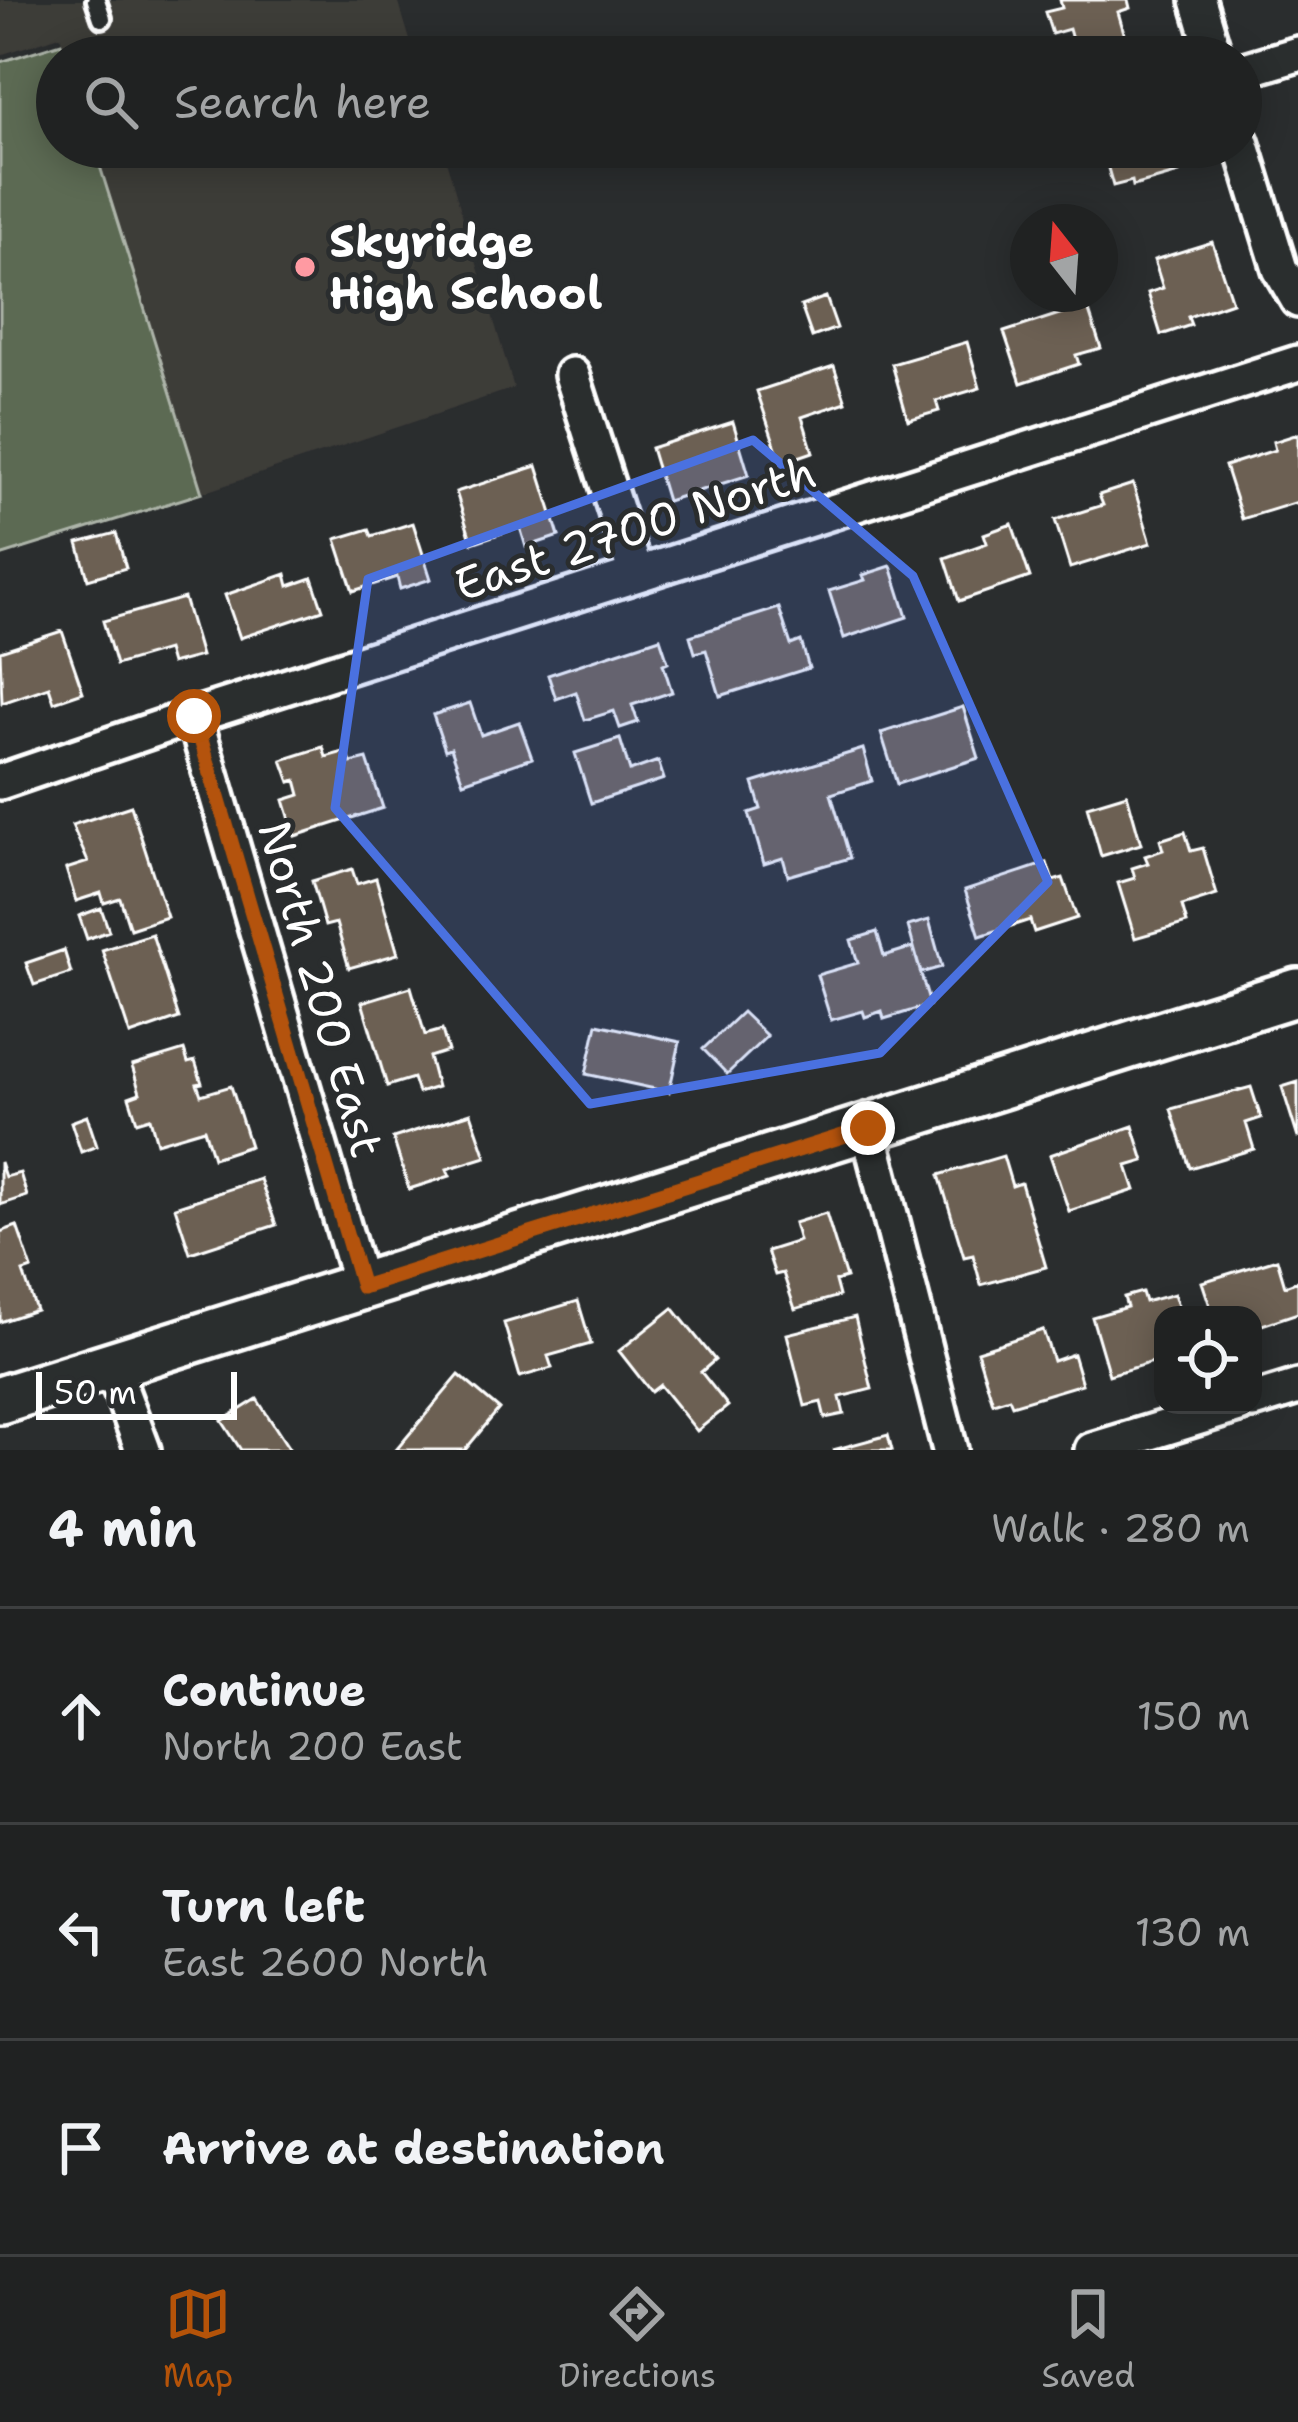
<!DOCTYPE html>
<meta charset="utf-8">
<style>
body{margin:0;font-family:"Shantell Sans",sans-serif;background:#2d2f2f;color:#f1f3f6}
.controls{position:absolute;right:36px;bottom:36px;display:grid;overflow:hidden;border-radius:24px;box-shadow:0 6px 30px #0003}
.controls button{width:108px;height:108px;display:grid;place-items:center;padding:0;border:0;border-bottom:3px solid #3d3f40;background:#202222;color:#f1f3f6;font:60px sans-serif}
.compass{position:absolute;left:1010px;top:204px;width:108px;height:108px;border-radius:50%;background:#202222;box-shadow:0 6px 30px #0003;rotate:343deg}
.scale{position:absolute;left:36px;bottom:30px;width:201px;box-sizing:border-box;padding-left:12px;border:6px solid #fff;border-top:0;font-size:33px;line-height:42px;white-space:nowrap;color:#fff;-webkit-text-stroke:9px #2a2d2e;paint-order:stroke}
.stop{position:absolute;width:36px;height:36px;margin:-27px;border:9px solid #b45309;border-radius:50%;background:#fff}
.stop.end{background:#b45309;border-color:#fff;box-shadow:0 3px 12px #0008}
.list{margin:0;padding:0;list-style:none}
h2{display:flex;justify-content:space-between;align-items:center;height:156px;margin:0;padding:0 48px;font-size:51px}
h2 small{font-size:39px;font-weight:400;color:#a2a4a5}
.list li{display:grid;grid-template-columns:78px 1fr auto;gap:36px;align-items:center;box-sizing:border-box;height:216px;padding:0 48px;border-top:3px solid #3d3f40}
.list b{display:block;font-size:45px;white-space:nowrap}
.list p{margin:0;font-size:39px;white-space:nowrap;color:#a2a4a5}
.list em{font-size:39px;font-style:normal;color:#a2a4a5}
.icon{flex:none;width:66px;height:66px;fill:none;stroke:currentColor;stroke-width:2;stroke-linecap:round;stroke-linejoin:round}
.map{position:relative;flex:none;width:1298px;height:1450px;overflow:hidden}
.search{position:absolute;background:#202222;box-shadow:0 6px 30px #0003;left:36px;right:36px;top:36px;height:132px;display:flex;align-items:center;gap:30px;box-sizing:border-box;padding:0 42px;border-radius:66px;color:#a2a4a5;font-size:45px}
.sheet{height:804px;background:#202222}
nav{display:flex;justify-content:space-around;align-items:center;box-sizing:border-box;height:168px;border-top:3px solid #3d3f40;background:#202222;font-size:33px;color:#a2a4a5}
nav a{display:grid;justify-items:center;gap:6px}
nav .on{color:#b45309}
.map>svg:first-child{display:block}
.built{fill:#3e3c39}
.green{fill:#5b6a53;stroke:#adb4a9;stroke-width:3}
.building{fill:#6c6053;stroke:#fff;stroke-width:3}
.lines{fill:none;stroke-linecap:round;stroke-linejoin:round}
.lane-casing{stroke:#fff;stroke-width:26}
.street-casing{stroke:#fff;stroke-width:42}
.secondary-casing{stroke:#fff;stroke-width:54}
.lane{stroke:#2a2d2e;stroke-width:16}
.street{stroke:#2a2d2e;stroke-width:33}
.secondary{stroke:#2a2d2e;stroke-width:45}
.route{stroke:#b45309;stroke-width:15}
.marked{fill:#4a71e0;fill-opacity:0.2;stroke:#4a71e0;stroke-width:9;stroke-linejoin:round}
.poi-dot{fill:#ff9aa2;stroke:#2a2d2e;stroke-width:4.5}
.labels{text-anchor:middle;dominant-baseline:central;stroke-width:10;stroke-linejoin:round;paint-order:stroke}
.poi-label{font-size:45px;font-weight:bold;fill:#fff;stroke:#2a2d2e;text-anchor:start}
.street-label{font-size:45px;fill:#fff;stroke:#2a2d2e}
</style>
<div class="map">
<svg width="1298" height="1450" viewBox="0 0 1298 1450">
<rect width="100%" height="100%" fill="#2a2d2e"/>
<filter id="ink" filterUnits="userSpaceOnUse"><feTurbulence type="fractalNoise" baseFrequency=".00833" numOctaves="2"/><feDisplacementMap in="SourceGraphic" scale="24" xChannelSelector="R" yChannelSelector="G"/><feConvolveMatrix kernelMatrix="1 2 1 2 8 2 1 2 1" color-interpolation-filters="sRGB"/></filter>
<g filter="url(#ink)">
<path class="built" d="M0,0H398L415,57H67L60,36L0,55Z
M95,147H442L514,388L202,493Z"/>
<path class="green" d="M61,43L66,57H57V147H94L202,493L0,556V62Z"/>
<path class="building" d="M1060,0H1128L1130,8L1118,12L1131,57H1077L1069,29L1052,34L1045,12L1062,8Z
M1102,147H1171L1179,173L1133,186L1132,181L1113,186Z
M1212,242L1232,302L1188,317L1191,325L1161,335L1148,293L1163,288L1154,260Z
M826,297L837,328L812,337L801,306Z
M1087,305L1101,348L1076,355L1079,364L1021,383L1004,332Z
M967,342L980,388L936,401L939,411L908,420L892,364Z
M834,366L846,402L802,417L813,452L781,463L757,391Z
M733,422L749,475L667,501L651,448Z
M1298,434V502L1242,519L1225,466L1275,450L1273,442Z
M537,466L559,536L526,547L520,527L472,543L456,492Z
M1133,484L1151,543L1070,568L1055,520L1103,505L1099,495Z
M413,523L431,579L400,589L397,577L353,591L336,539L369,529L372,536Z
M1012,524L1030,577L959,601L945,558L987,543L984,534Z
M116,533L126,568L88,579L78,543Z
M891,566L907,617L844,638L829,591L865,580L863,575Z
M286,574L289,586L312,578L323,610L240,638L225,595Z
M184,598L201,656L171,664L167,650L116,665L103,621Z
M779,608L791,645L801,641L809,668L720,696L706,650L695,653L690,636Z
M62,631L83,692L54,702L49,687L2,703L0,651Z
M660,638L668,662L663,664L672,692L632,705L638,722L620,728L614,711L585,720L576,692L556,699L548,675Z
M470,703L481,735L519,722L532,758L463,782L451,748L445,750L433,715Z
M963,707L979,758L897,784L881,733Z
M620,739L630,771L658,761L664,779L591,803L575,753Z
M323,747L326,757L347,751L351,763L367,759L383,808L295,836L284,800L300,795L296,780L290,782L282,760Z
M863,749L872,781L831,794L850,858L788,876L783,858L764,864L749,813L761,809L753,783Z
M1127,794L1141,844L1101,856L1087,806Z
M131,806L167,917L130,929L120,898L104,903L101,893L76,901L66,869L88,862L72,825Z
M1185,832L1191,851L1203,848L1217,895L1182,906L1187,923L1135,938L1118,883L1135,878L1132,868L1148,863L1145,856L1163,850L1160,840Z
M1047,863L1053,881L1063,878L1077,918L1034,932L1030,920L980,936L965,890Z
M352,869L357,884L376,878L398,954L349,968L336,923L325,926L312,881Z
M101,908L109,931L87,939L79,916Z
M929,920L942,967L921,973L908,926Z
M877,932L884,956L913,947L930,1005L884,1019L882,1011L865,1017L863,1011L831,1020L817,975L858,963L851,940Z
M152,934L179,1018L130,1035L102,950Z
M64,950L71,973L34,985L26,963Z
M411,987L425,1035L442,1030L448,1051L429,1057L437,1087L418,1093L413,1078L387,1086L362,1002Z
M742,1012L767,1036L727,1074L703,1049Z
M597,1024L680,1042L669,1092L586,1074Z
M184,1050L188,1063L195,1061L202,1083L197,1084L201,1095L231,1086L250,1146L213,1158L204,1129L157,1143L150,1118L137,1122L129,1097L140,1093L132,1066Z
M1298,1082V1138L1282,1087Z
M1251,1087L1261,1118L1246,1123L1254,1149L1190,1168L1171,1109Z
M471,1113L486,1157L447,1169L450,1176L409,1189L393,1138Z
M87,1116L97,1146L81,1152L71,1122Z
M1133,1126L1144,1161L1127,1166L1135,1190L1069,1211L1050,1155Z
M1003,1156L1012,1186L1021,1183L1046,1267L981,1285L973,1255L964,1257L939,1175Z
M0,1162L5,1177L20,1173L27,1196L0,1205Z
M260,1179L276,1225L190,1253L175,1207Z
M826,1213L846,1278L835,1281L839,1296L795,1309L783,1273L775,1275L767,1251L799,1241L794,1223Z
M17,1226L32,1269L23,1272L36,1310L0,1322V1232Z
M1277,1259L1285,1286L1298,1281V1313L1253,1328V1315H1213L1202,1282Z
M1142,1292L1145,1302L1174,1294L1181,1315H1163V1359L1109,1375L1092,1317L1127,1307L1124,1297Z
M578,1301L591,1344L548,1356L552,1368L520,1377L504,1323Z
M673,1308L715,1360L701,1372L728,1406L697,1431L660,1385L651,1392L619,1351Z
M855,1317L872,1389L840,1397L844,1414L825,1418L821,1402L805,1406L787,1334Z
M1043,1330L1053,1361L1073,1354L1082,1384L1012,1405L1009,1398L993,1403L977,1351Z
M459,1375L499,1409L465,1450H396Z
M257,1399L290,1450H241L222,1421Z
M888,1435L892,1450H833Z"/>
<g class="lines">
<defs>
<path id="lane" d="M96,0L102,18"/>
<path id="street" d="M1198,0L1215,57
M1241,71L1298,54
M1241,142L1280,269L1298,300
M572,375L636,574
M194,716L361,1287
M0,782L194,716L1298,363
M868,1128L950,1450
M111,1364L143,1450
M1253,1401L1298,1387
M1092,1450L1239,1405"/>
<path id="secondary" d="M0,1400L1298,992"/>
</defs>
<use href="#lane" class="lane-casing"/>
<use href="#street" class="street-casing"/>
<use href="#secondary" class="secondary-casing"/>
<use href="#lane" class="lane"/>
<use href="#street" class="street"/>
<use href="#secondary" class="secondary"/>
</g>
</g>
<g class="lines" filter="url(#ink)">
<path class="route" d="M194,716L362,1287L868,1128"/>
</g>
<path class="marked" d="M753,440L913,576L1048,882L880,1053L590,1104L335,808L368,579Z"/>
<circle class="poi-dot" cx="305" cy="267" r="12"/>
<g class="labels">
<g class="poi-label">
<text x="329" y="241">Skyridge<tspan x="329" dy="52">High School</tspan></text>
</g>
<g class="street-label">
<text transform="translate(635 528) rotate(-18)">East 2700 North</text>
<text transform="translate(321 989) rotate(74)">North 200 East</text>
</g>
</g>
</svg>
<div class="controls">
<button><svg class="icon" aria-label="locate" viewBox="0 0 24 24"><circle cx="12" cy="12" r="6"/><path d="M12 2v4M12 18v4M2 12h4M18 12h4"/></svg></button>
</div>
<svg class="compass" viewBox="-18 -18 36 36"><path d="M0-13l5 13h-10z" fill="#e53935"/><path d="M0 13l5-13h-10z" fill="#a2a4a5"/></svg>
<div class="scale">50 m</div>
<div class="stop" style="left:194px;top:716px"></div>
<div class="stop end" style="left:868px;top:1128px"></div>
<div class="search"><svg class="icon" aria-label="search" viewBox="0 0 24 24"><circle cx="10" cy="10" r="6"/><path d="M15 15l6 6"/></svg>Search here</div>
</div>
<section class="sheet">
<h2>4 min<small>Walk · 280 m</small></h2>
<ul class="list">
<li><svg class="icon" aria-label="ahead" viewBox="0 0 24 24"><path d="M12 20V5M6 11l6-6 6 6"/></svg><div><b>Continue</b><p>North 200 East</p></div><em>150 m</em></li>
<li><svg class="icon" aria-label="left" viewBox="0 0 24 24"><path d="M17 20v-9H6M10 6l-5 5 5 5"/></svg><div><b>Turn left</b><p>East 2600 North</p></div><em>130 m</em></li>
<li><svg class="icon" aria-label="arrive" viewBox="0 0 24 24"><path d="M6 21V4h12l-3 4 3 4H6"/></svg><div><b>Arrive at destination</b></div></li>
</ul>
</section>
<nav>
<a class="on"><svg class="icon" aria-label="map" viewBox="0 0 24 24"><path d="M3 6l6-2 6 2 6-2v14l-6 2-6-2-6 2zM9 4v14M15 6v14"/></svg>Map</a>
<a><svg class="icon" aria-label="directions" viewBox="0 0 24 24"><path d="M12 3l9 9-9 9-9-9zM9 14v-3h6M13 9l2 2-2 2"/></svg>Directions</a>
<a><svg class="icon" aria-label="saved" viewBox="0 0 24 24"><path d="M7 4h10v16l-5-4-5 4z"/></svg>Saved</a>
</nav>
